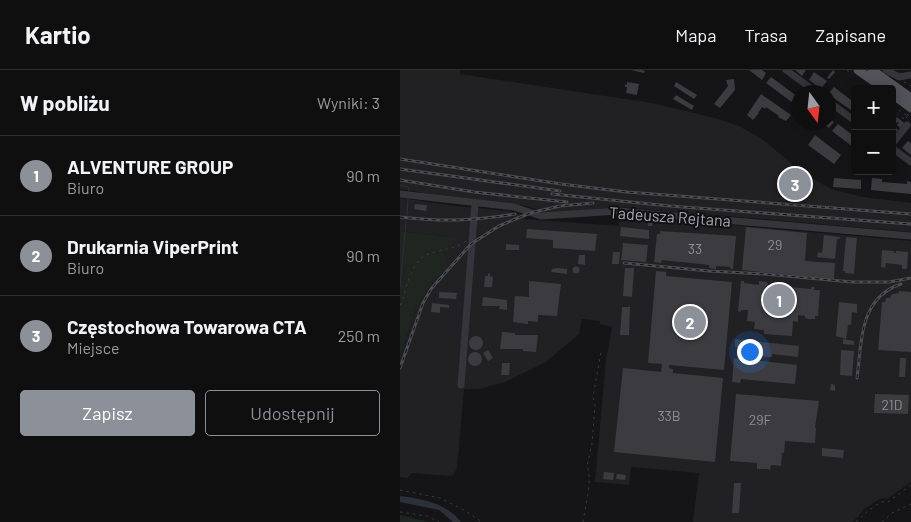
<!DOCTYPE html>
<html lang="pl">
<meta charset="utf-8">
<style>
body{margin:0;font-family:Barlow,sans-serif;background:#191819;color:#f1f3f6}
.controls{position:absolute;right:15px;top:15px;display:grid;overflow:hidden;border-radius:5px;box-shadow:0 2px 12px #0003}
.controls button{width:45px;height:45px;display:grid;place-items:center;padding:0;border:0;border-bottom:1px solid #302f30;background:#100f10;color:#f1f3f6;font:25px sans-serif}
.compass{position:absolute;left:391px;top:15px;width:45px;height:45px;border-radius:50%;background:#100f10;box-shadow:0 2px 12px #0003;rotate:165deg}
.you{position:absolute;left:349px;top:281px;width:18px;height:18px;margin:-12px;border:4px solid #fff;border-radius:50%;background:#1a73e8;box-shadow:0 0 0 8px #1a73e833}
.badge{display:grid;place-items:center;width:32px;height:32px;border-radius:50%;background:#8c9099;color:#fff;font-size:16px;font-weight:700}
.pin{position:absolute;translate:-50% -50%;border:2px solid #fff;box-shadow:0 1px 5px #0006}
.list{margin:0;padding:0;list-style:none}
h2{display:flex;justify-content:space-between;align-items:center;height:65px;margin:0;padding:0 20px;font-size:21px}
h2 small{font-size:16px;font-weight:400;color:#9c9c9f}
.list li{display:grid;grid-template-columns:32px 1fr auto;gap:15px;align-items:center;box-sizing:border-box;height:80px;padding:0 20px;border-top:1px solid #302f30}
.list b{display:block;font-size:19px;white-space:nowrap}
.list p{margin:0;font-size:16px;white-space:nowrap;color:#9c9c9f}
.list em{font-size:16px;font-style:normal;color:#9c9c9f}
.actions{display:flex;gap:10px;padding:15px 20px}
.actions a{flex:1;padding:11px 0;border:1px solid #8c9099;border-radius:5px;text-align:center;font-size:18px;color:#8c9099}
.actions .main{background:#8c9099;color:#fff}
.map{position:relative;flex:none;width:511px;height:452px;overflow:hidden}
header{display:flex;align-items:center;gap:30px;box-sizing:border-box;height:70px;padding:0 25px;background:#100f10;border-bottom:1px solid #302f30}
header strong{font-size:24px}
nav{display:flex;gap:28px;margin-inline-start:auto;font-size:18px}
main{display:flex}
aside{flex:1;background:#100f10}
.map>svg:first-child{display:block}
.built{fill:#212023}
.green{fill:#1f2621}
.water{fill:#2b303a}
.lines{fill:none;stroke-linecap:round;stroke-linejoin:round}
.stream{stroke:#2b303a;stroke-width:1}
.building{fill:#3c3c40}
.path{stroke:#3b3c42;stroke-width:1;stroke-dasharray:2.5 4;stroke-linecap:butt}
.minor{stroke:#36353b;stroke-width:7}
.major{stroke:#52525a;stroke-width:9}
.rail-casing{stroke:#4c4d54;stroke-width:3}
.rail{stroke:#100f11;stroke-width:1;stroke-dasharray:4;stroke-linecap:butt}
.path-bridge{stroke:#3b3c42;stroke-width:1;stroke-dasharray:2.5 4;stroke-linecap:butt}
.labels{text-anchor:middle;dominant-baseline:central;stroke-width:4;stroke-linejoin:round;paint-order:stroke}
.number-label{font-size:14px;fill:#8c8d98}
.street-label{font-size:16px;fill:#a6a8b6;stroke:#100f11}
</style>
<header>
<strong>Kartio</strong>
<nav><a>Mapa</a><a>Trasa</a><a>Zapisane</a></nav>
</header>
<main>
<aside>
<h2>W pobliżu<small>Wyniki: 3</small></h2>
<ul class="list">
<li><span class="badge">1</span><div><b>ALVENTURE GROUP</b><p>Biuro</p></div><em>90 m</em></li>
<li><span class="badge">2</span><div><b>Drukarnia ViperPrint</b><p>Biuro</p></div><em>90 m</em></li>
<li><span class="badge">3</span><div><b>Częstochowa Towarowa CTA</b><p>Miejsce</p></div><em>250 m</em></li>
</ul>
<div class="actions"><a class="main">Zapisz</a><a>Udostępnij</a></div>
</aside>
<div class="map">
<svg width="511" height="452" viewBox="0 0 511 452">
<rect width="100%" height="100%" fill="#151416"/>
<path class="built" d="M0,0H60V4L252,33L315,48L339,56L362,69L403,103L431,119L463,127L511,133V162L223,137L147,143L126,136L52,128L0,119Z
M0,128L56,136L109,141L127,147L123,149L219,156V145L511,171V412L487,429L481,428L464,439L458,447L452,452H293L299,403L231,397L229,415L195,412L206,290L212,257L200,254V251L182,249L179,264L146,292L105,312L80,319H64L57,398L54,404L50,406L12,403L7,408L0,407V285L16,238L39,204L43,183L59,168L0,161Z"/>
<path class="green" d="M0,161L60,168L43,183L48,196L33,212L16,238L0,285Z
M0,445L29,452H0Z"/>
<path class="water" d="M0,426C23,429 46,433 61,452H53L39,440L0,432Z"/>
<g class="lines">
<path class="stream" d="M0,115L8,117L9,121
M7,146L8,129
M0,217L6,152"/>
</g>
<path class="building" d="M231,0H241L245,1L244,3Z
M349,0H362L366,3L362,10Z
M395,0H406L402,6Z
M433,0L435,2L429,9L427,8Z
M414,2L427,11L421,19L409,10Z
M371,7L398,27L393,33L366,13Z
M334,9L335,20L320,38L314,34L328,16L326,10Z
M227,12L239,14L237,25L226,23L227,17H225V14L227,15Z
M276,12L297,25L294,29L274,16Z
M434,17L455,33V43L428,24Z
M361,24L391,45L386,51L378,47L379,46L366,37L365,39L362,37L358,43H359L353,50L347,45Z
M276,25L294,36L292,40L273,29Z
M497,47L504,53L500,58L497,55L499,52H497L492,59V53Z
M428,48L434,52L429,58L421,52H428Z
M438,54L454,66L455,75L453,77L432,61Z
M495,57L498,60L492,67V61Z
M415,65L441,85L434,94L408,75Z
M508,71L511,73V85L502,78Z
M385,106L406,116L403,121L383,110Z
M434,108L461,110V119L433,117Z
M472,108L482,109V112L507,114V111L511,112V124L471,120Z
M15,134L27,135L26,141L14,139Z
M248,149L253,150L252,156H248Z
M221,157L249,160V169L220,166Z
M346,157L407,163L405,191L435,193L434,209L342,200Z
M127,159L197,164L195,181L153,178V170L126,168Z
M260,161L336,166L333,199H330L331,197L316,196V199L309,198V195L262,190L261,193L254,192L257,164H260Z
M424,165L440,167L439,169H437L435,189L417,187L418,182L422,183Z
M446,167L457,168L454,204L445,203V201H443Z
M223,173L248,175L246,192L221,190Z
M106,174L119,175V180H106Z
M482,180L494,181V183H496V181L508,182L507,199H502V195L486,193L485,198L481,197Z
M213,182H220L219,194H212Z
M179,185H185V195L178,194Z
M172.5 200a3.5 3.5 0 1 1 7 0a3.5 3.5 0 1 1-7 0Z
M156,198L167,199V204L151,202L152,199Z
M225,198H234L232,227L223,226Z
M256,201L266,202V206L332,212L324,300L269,295V298L273,299V303L323,308L315,392L214,382L223,298L261,302L262,294L248,293Z
M88,203L90,204V206L93,207L92,217H84L85,206H88Z
M129,211L161,214L157,246L138,245V252L128,251V254L113,252L115,226L129,227Z
M341,211H344V213L359,215V211L366,212L368,213V215L411,219V217H414V220H420L418,246H415V249H408L405,248V246L398,245V252L393,251L392,266L364,264V260L354,259L355,252L347,251L348,240H341V242L338,241Z
M499,221L511,222V282L478,280L482,232H485L486,228H490L492,224L499,223Z
M39,222L57,223L56,229L39,228Z
M83,227L107,230V240L99,239L100,236H82Z
M439,232L457,234V243L452,242L451,255H448L446,269L436,266Z
M32,233L49,235V238L40,237V243L31,242Z
M222,237H230L229,265H220Z
M102,262L115,263V265H138L136,282L123,281V279H100Z
M69 273a7 7 0 1 1 14 0a7 7 0 1 1-14 0Z
M335,269L399,276L398,287L372,284V287L355,286V279L335,277Z
M443,269L454,271V275L443,274Z
M88,280L93,288L88,291L83,283Z
M441,280L454,281L452,306L440,305Z
M68 289a7 7 0 1 1 14 0a7 7 0 1 1-14 0Z
M334,288L397,295L395,314L341,309L340,313L332,312Z
M500,288H506L505,307H499Z
M102,293H110L109,305H101Z
M431,314L435,315V321L430,320Z
M336,324L419,331L415,357L416,358L415,373L385,371L384,383H382L381,396L371,395L370,400L367,399H357V393L330,391Z
M475,324L509,325L508,344L474,343Z
M422,378L444,380L443,388L422,386Z
M204,402L214,403L213,410L203,409Z
M217,404L226,405L225,410L216,409Z
M334,413H341L339,443H332Z"/>
<g class="lines">
<path class="path" d="M447,0L453,4
M504,12L511,16
M492,39L502,48H506
M499,40L507,46
M507,44L511,47
M0,235C4,231 3,226 5,221C6,214 15,194 20,189C29,180 53,181 66,171
M0,420L40,428L64,440L82,452
M0,442L27,446L39,452
M183,452C185,437 193,409 187,396L192,374L195,334L193,327L201,282
M456,452L469,440L481,432H488L511,415
M482,452L492,443L511,434"/>
<path class="minor" d="M386,0L416,22
M486,0L499,7L511,5
M428,31L455,51
M492,74L507,55
M492,78L511,92
M0,124L114,137L141,146L219,141L511,166
M61,315L75,134"/>
<path class="major" d="M458,0L485,19
M472,0L511,28
M492,24L511,38"/>
<defs>
<path id="rail" d="M0,89L161,114L227,122L511,144
M0,99L160,121
M0,110L74,122L167,132
M152,124L270,136L511,154
M0,147C42,152 74,151 115,144
M224,193L309,201L365,204L452,212H489L511,208
M0,298L23,233L31,219L71,174L99,156L130,143L160,136L193,133
M457,308C462,271 459,228 501,214"/>
</defs>
<use href="#rail" class="rail-casing"/>
<use href="#rail" class="rail"/>
<path class="path-bridge" d="M506,48L511,41"/>
</g>
<g class="labels">
<g class="number-label">
<text x="375" y="174">29</text>
<text x="295" y="178">33</text>
<text x="492" y="334">21D</text>
<text x="269" y="345">33B</text>
<text x="360" y="349">29F</text>
</g>
<g class="street-label">
<text transform="translate(270 146) rotate(4)">Tadeusza Rejtana</text>
</g>
</g>
</svg>
<div class="controls">
<button>+</button>
<button>−</button>
</div>
<svg class="compass" viewBox="-18 -18 36 36"><path d="M0-13l5 13h-10z" fill="#e53935"/><path d="M0 13l5-13h-10z" fill="#9c9c9f"/></svg>
<div class="you"></div>
<div class="pin badge" style="left:379px;top:230px">1</div>
<div class="pin badge" style="left:290px;top:252px">2</div>
<div class="pin badge" style="left:395px;top:114px">3</div>
</div>
</main>
